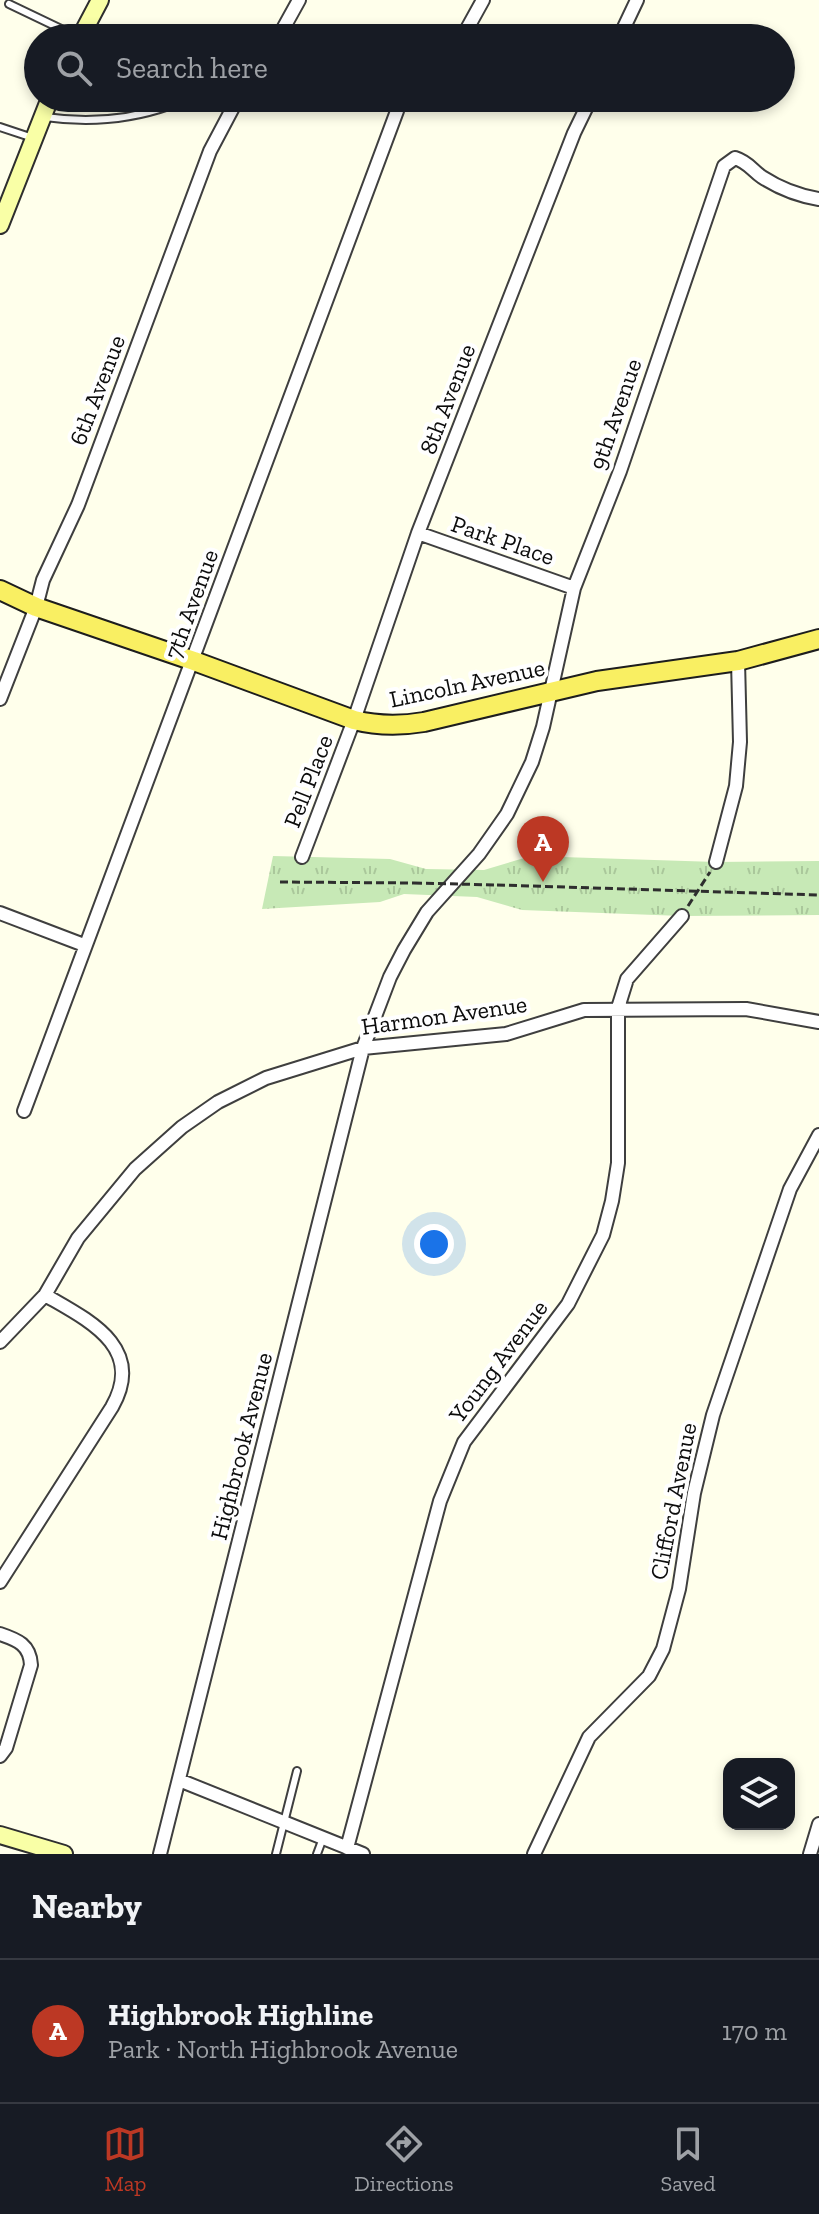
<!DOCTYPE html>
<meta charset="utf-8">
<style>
body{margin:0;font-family:"Zilla Slab",serif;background:#242831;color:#f1f3f6}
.controls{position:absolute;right:24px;bottom:24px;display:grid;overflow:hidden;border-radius:16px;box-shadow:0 4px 12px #0003}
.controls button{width:72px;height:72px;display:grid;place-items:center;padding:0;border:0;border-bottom:2px solid #363941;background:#171b24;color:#f1f3f6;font:40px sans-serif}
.you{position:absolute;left:434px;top:1244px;width:28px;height:28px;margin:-20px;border:6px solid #fff;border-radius:50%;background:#1a73e8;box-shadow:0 0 0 12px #1a73e833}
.badge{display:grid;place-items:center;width:52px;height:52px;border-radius:50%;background:#bc3824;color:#fff;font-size:26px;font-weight:700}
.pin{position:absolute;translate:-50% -66px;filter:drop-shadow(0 2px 4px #0008)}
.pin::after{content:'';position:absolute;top:42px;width:28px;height:24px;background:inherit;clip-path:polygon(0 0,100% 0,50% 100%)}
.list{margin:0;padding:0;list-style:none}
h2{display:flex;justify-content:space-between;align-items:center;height:104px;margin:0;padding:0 32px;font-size:34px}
h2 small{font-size:26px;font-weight:400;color:#9ea1a6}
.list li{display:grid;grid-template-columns:52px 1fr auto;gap:24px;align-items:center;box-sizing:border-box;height:144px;padding:0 32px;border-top:2px solid #363941}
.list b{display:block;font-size:30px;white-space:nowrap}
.list p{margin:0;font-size:26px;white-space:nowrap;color:#9ea1a6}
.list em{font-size:26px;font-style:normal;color:#9ea1a6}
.icon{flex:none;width:44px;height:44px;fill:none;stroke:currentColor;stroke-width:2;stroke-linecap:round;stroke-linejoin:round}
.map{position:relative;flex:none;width:819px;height:1854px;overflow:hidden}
.search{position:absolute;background:#171b24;box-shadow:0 4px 12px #0003;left:24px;right:24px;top:24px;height:88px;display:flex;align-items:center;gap:20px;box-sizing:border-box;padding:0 28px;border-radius:44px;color:#9ea1a6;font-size:30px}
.sheet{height:248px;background:#171b24}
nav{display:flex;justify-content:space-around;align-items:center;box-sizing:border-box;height:112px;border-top:2px solid #363941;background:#171b24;font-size:22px;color:#9ea1a6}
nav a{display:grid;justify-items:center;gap:4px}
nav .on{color:#bc3824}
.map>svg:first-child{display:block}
.grass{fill:url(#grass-tufts)}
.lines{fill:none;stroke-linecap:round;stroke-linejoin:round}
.lane-casing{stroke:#3f3f3f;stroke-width:10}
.street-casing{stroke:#3f3f3f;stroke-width:16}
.secondary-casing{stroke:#2e2e2e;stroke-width:20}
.primary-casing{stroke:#1d1d1d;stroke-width:22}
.path{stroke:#2e2e2e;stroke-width:3;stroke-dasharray:8 4;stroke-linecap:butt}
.lane{stroke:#fff;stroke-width:6}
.street{stroke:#fff;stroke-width:12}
.secondary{stroke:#f9ffa6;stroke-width:16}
.primary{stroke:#f9ef62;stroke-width:18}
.path-bridge{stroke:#2e2e2e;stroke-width:3;stroke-dasharray:8 4;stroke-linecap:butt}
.labels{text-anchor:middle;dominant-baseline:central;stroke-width:8;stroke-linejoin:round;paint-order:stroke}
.street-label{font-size:24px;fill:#0c0c0c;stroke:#fff}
</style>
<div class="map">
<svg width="819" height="1854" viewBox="0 0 819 1854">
<defs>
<pattern id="grass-tufts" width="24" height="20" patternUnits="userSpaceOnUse" patternTransform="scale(2)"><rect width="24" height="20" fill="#c7e9b6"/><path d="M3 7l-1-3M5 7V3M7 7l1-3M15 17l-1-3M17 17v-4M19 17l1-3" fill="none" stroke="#aac79b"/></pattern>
</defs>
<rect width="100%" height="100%" fill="#ffffeb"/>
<path class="grass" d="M273,856L390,859L426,869L484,870L531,856L716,862L819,861V915L682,916L522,910L477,897L404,894L380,902L262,909Z"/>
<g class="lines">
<defs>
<path id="lane" d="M9,4L80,38
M45,117C87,123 129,120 169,106L174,98
M0,127L33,138
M276,1854L297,1771
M317,1854L323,1838"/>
<path id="street" d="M278,38L299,0
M462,38L483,0
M619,38L637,0
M418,533L574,588
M0,699L36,607L43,580L78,505L210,151L238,98
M302,857L354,720L418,533L574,133L591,98
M716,862L736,786L740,742L738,661
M0,913L84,945
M24,1111L397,111
M0,1342L45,1295L78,1238L135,1169L182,1127L218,1102L266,1078L363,1048L506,1034L584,1010L746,1009L819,1022
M0,1582L112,1407C146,1347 88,1320 45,1295
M0,1634C18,1640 30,1645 31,1665L6,1748L0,1756
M179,1780L363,1854
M347,1848L440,1501L464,1442L568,1304L603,1235L612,1201L618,1163V1008L627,979L682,916
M160,1854L363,1048L390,977L404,950L427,912L479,854L507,814L532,762L543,727L574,588L620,471L724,166L735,158C748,162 752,170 762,177C779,188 800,196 819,199
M534,1854L589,1737L649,1676L663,1649L679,1589L694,1493L713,1415L790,1189L819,1135
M810,1854L819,1824"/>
<path id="secondary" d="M80,38L100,0
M0,225L50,98
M0,1835L64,1854"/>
<path id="primary" d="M0,590L36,607L194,661L354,720C378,726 400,726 424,722L597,681L738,661L819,639"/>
</defs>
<use href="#lane" class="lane-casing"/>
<use href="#street" class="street-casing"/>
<use href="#secondary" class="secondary-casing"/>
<use href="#primary" class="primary-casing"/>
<path class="path" d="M280,882L414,883
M497,885L819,895
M688,906L710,872"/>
<use href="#lane" class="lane"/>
<use href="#street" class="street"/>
<use href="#secondary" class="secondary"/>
<use href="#primary" class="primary"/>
<path class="path-bridge" d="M414,883L497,885"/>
</g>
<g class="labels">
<g class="street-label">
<text transform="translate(97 390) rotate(-69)">6th Avenue</text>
<text transform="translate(447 399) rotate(-69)">8th Avenue</text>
<text transform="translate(615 414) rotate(-71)">9th Avenue</text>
<text transform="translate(503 540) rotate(19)">Park Place</text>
<text transform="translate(191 604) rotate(-70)">7th Avenue</text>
<text transform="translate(467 683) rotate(-12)">Lincoln Avenue</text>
<text transform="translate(308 781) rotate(-69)">Pell Place</text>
<text transform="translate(444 1015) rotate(-8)">Harmon Avenue</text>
<text transform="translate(498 1361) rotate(-53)">Young Avenue</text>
<text transform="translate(241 1446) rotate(-76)">Highbrook Avenue</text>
<text transform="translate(673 1501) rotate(-79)">Clifford Avenue</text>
</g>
</g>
</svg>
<div class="controls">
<button><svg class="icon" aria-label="layers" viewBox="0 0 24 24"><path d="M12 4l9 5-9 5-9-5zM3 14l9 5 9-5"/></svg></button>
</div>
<div class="you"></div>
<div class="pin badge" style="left:543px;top:882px">A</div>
<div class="search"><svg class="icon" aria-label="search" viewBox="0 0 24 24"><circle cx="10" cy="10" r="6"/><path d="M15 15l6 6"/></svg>Search here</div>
</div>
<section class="sheet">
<h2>Nearby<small></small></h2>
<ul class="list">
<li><span class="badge">A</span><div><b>Highbrook Highline</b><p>Park · North Highbrook Avenue</p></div><em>170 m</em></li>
</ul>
</section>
<nav>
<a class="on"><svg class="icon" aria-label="map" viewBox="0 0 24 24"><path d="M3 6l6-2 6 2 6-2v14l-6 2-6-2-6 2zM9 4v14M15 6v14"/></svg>Map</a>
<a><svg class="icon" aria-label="directions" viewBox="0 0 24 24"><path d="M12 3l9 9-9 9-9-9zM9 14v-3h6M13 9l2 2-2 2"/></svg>Directions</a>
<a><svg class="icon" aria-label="saved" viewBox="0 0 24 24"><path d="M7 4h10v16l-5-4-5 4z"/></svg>Saved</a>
</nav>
